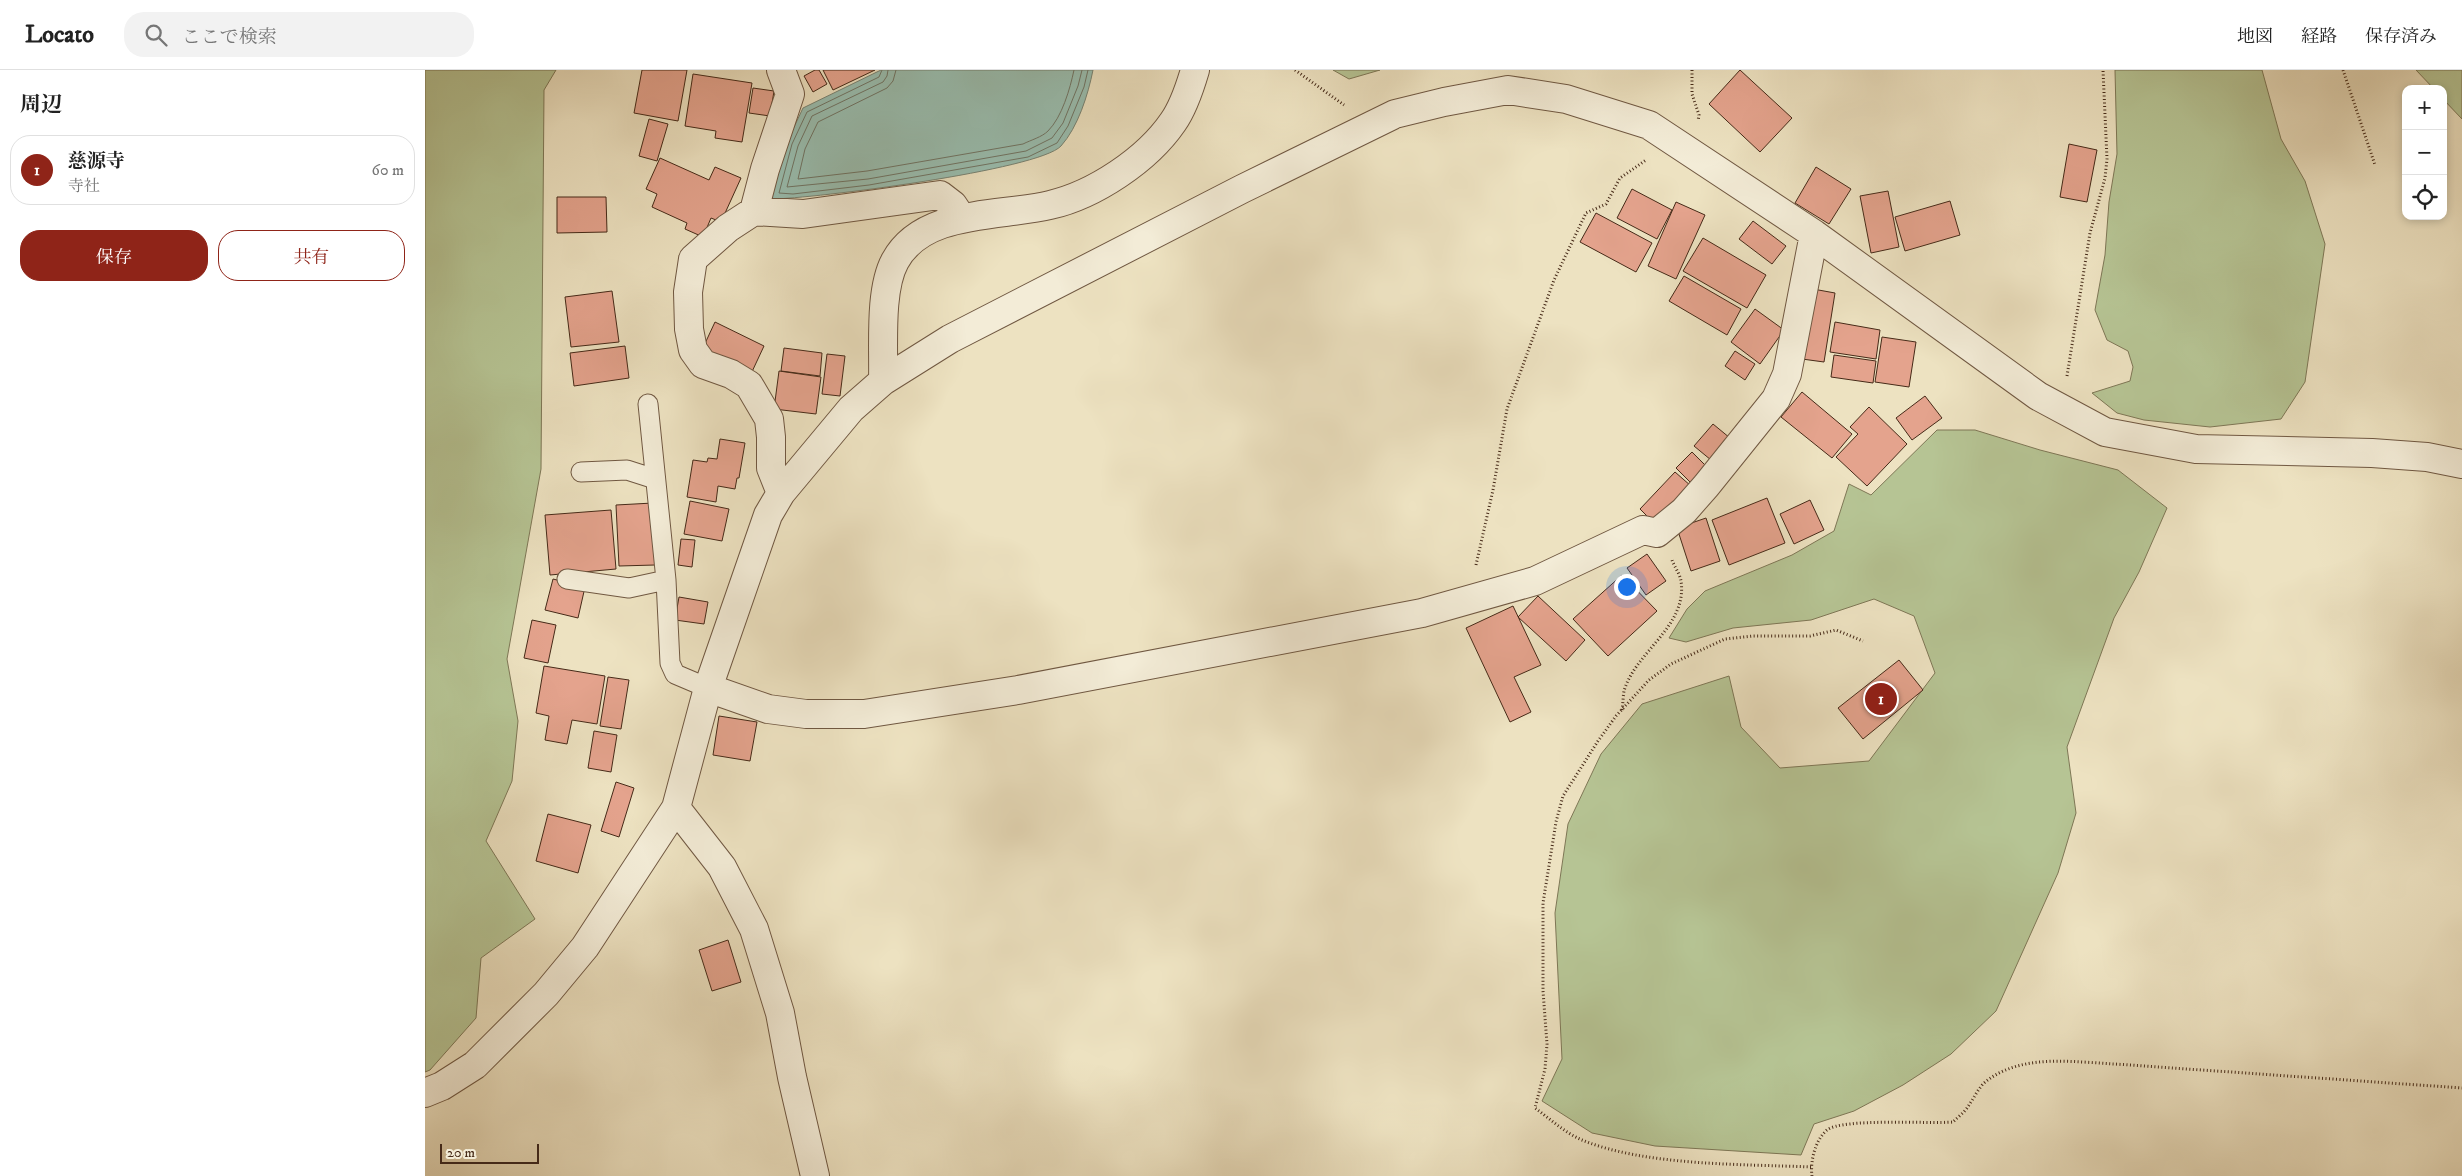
<!DOCTYPE html>
<html lang="ja">
<meta charset="utf-8">
<style>
body{margin:0;font-family:"IM FELL DW Pica","Noto Serif JP",serif;background:#f2f2f2;color:#222}
.controls{position:absolute;right:15px;top:15px;display:grid;overflow:hidden;border-radius:10px;box-shadow:0 2px 8px #0003}
.controls button{width:45px;height:45px;display:grid;place-items:center;padding:0;border:0;border-bottom:1px solid #e0e0e0;background:#fff;color:#222;font:25px sans-serif}
.scale{position:absolute;left:15px;bottom:12px;width:99px;box-sizing:border-box;padding-left:5px;border:2px solid #462a18;border-top:0;font-size:14px;line-height:18px;white-space:nowrap;color:#462a18;-webkit-text-stroke:4px #f3ecd7;paint-order:stroke}
.you{position:absolute;left:1201px;top:516px;width:18px;height:18px;margin:-12px;border:4px solid #fff;border-radius:50%;background:#1a73e8;box-shadow:0 0 0 8px #1a73e833}
.badge{display:grid;place-items:center;width:32px;height:32px;border-radius:50%;background:#8f2418;color:#fff;font-size:16px;font-weight:700}
.pin{position:absolute;translate:-50% -50%;border:2px solid #fff;box-shadow:0 1px 5px #0006}
.list{margin:0;padding:0;list-style:none}
h2{display:flex;justify-content:space-between;align-items:center;height:65px;margin:0;padding:0 20px;font-size:21px}
h2 small{font-size:16px;font-weight:400;color:#767676}
.list li{display:grid;grid-template-columns:32px 1fr auto;gap:15px;align-items:center;box-sizing:border-box;height:70px;margin:0 10px 10px;padding:0 10px;border:1px solid #e0e0e0;border-radius:20px}
.list b{display:block;font-size:19px;white-space:nowrap}
.list p{margin:0;font-size:16px;white-space:nowrap;color:#767676}
.list em{font-size:16px;font-style:normal;color:#767676}
.actions{display:flex;gap:10px;padding:15px 20px}
.actions a{flex:1;padding:11px 0;border:1px solid #8f2418;border-radius:20px;text-align:center;font-size:18px;color:#8f2418}
.actions .main{background:#8f2418;color:#fff}
.icon{flex:none;width:28px;height:28px;fill:none;stroke:currentColor;stroke-width:2;stroke-linecap:round;stroke-linejoin:round}
.map{position:relative;flex:none;width:2037px;height:1106px;overflow:hidden}
header{display:flex;align-items:center;gap:30px;box-sizing:border-box;height:70px;padding:0 25px;background:#fff;border-bottom:1px solid #e0e0e0}
header strong{font-size:24px}
nav{display:flex;gap:28px;margin-inline-start:auto;font-size:18px}
.search{width:350px;height:45px;background:#f2f2f2;display:flex;align-items:center;gap:12px;box-sizing:border-box;padding:0 18px;border-radius:20px;color:#767676;font-size:19px}
main{display:flex}
aside{flex:1;background:#fff}
.map>svg:first-child{display:block}
.green{fill:#b6c494;stroke:#7e7756}
.water{fill:#99beb0;stroke:#788373}
.lines{fill:none;stroke-linecap:round;stroke-linejoin:round}
.shore{stroke:#707464;stroke-width:1}
.building{fill:#e4a38d;stroke:#462a18}
.service-casing{stroke:#705842;stroke-width:21}
.minor-casing{stroke:#705842;stroke-width:30}
.path{stroke:#462a18;stroke-width:3;stroke-dasharray:1 2.5;stroke-linecap:butt}
.service{stroke:#f3ecd7;stroke-width:19}
.minor{stroke:#f3ecd7;stroke-width:28}
</style>
<header>
<strong>Locato</strong>
<div class="search"><svg class="icon" aria-label="search" viewBox="0 0 24 24"><circle cx="10" cy="10" r="6"/><path d="M15 15l6 6"/></svg>ここで検索</div>
<nav><a>地図</a><a>経路</a><a>保存済み</a></nav>
</header>
<main>
<aside>
<h2>周辺<small></small></h2>
<ul class="list">
<li><span class="badge">1</span><div><b>慈源寺</b><p>寺社</p></div><em>60 m</em></li>
</ul>
<div class="actions"><a class="main">保存</a><a>共有</a></div>
</aside>
<div class="map">
<svg width="2037" height="1106" viewBox="0 0 2037 1106">
<rect width="100%" height="100%" fill="#ede2c1"/>
<filter id="stains"><feTurbulence type="fractalNoise" baseFrequency=".004" numOctaves="4"/><feColorMatrix values="0 0 0 0 .2 0 0 0 0 .09 0 0 0 0 .02 0 0 0 .5 -.17"/></filter>
<radialGradient id="worn" r=".72"><stop offset=".6" stop-color="#630" stop-opacity="0"/><stop offset="1" stop-color="#630" stop-opacity=".3"/></radialGradient>
<path class="green" d="M0,0H131L119,20L116,399L82,589L93,651L87,711L61,771L110,849L56,888L51,948L5,1000L0,1002Z
M908,0H955L924,9Z
M1690,0H1837L1856,69L1880,111L1900,174L1880,312L1856,349L1785,357L1719,350L1692,343L1667,323L1705,311L1708,297L1703,281L1682,270L1670,240L1680,185L1684,132L1692,84Z
M1991,0H2037V49L2018,29V19H2009Z
M1512,360H1550L1615,380L1693,400L1742,438L1714,502L1689,548L1642,677L1651,743L1633,803L1571,941L1526,984L1478,1015L1429,1041L1389,1054L1376,1085L1230,1076L1167,1063L1117,1031L1137,989L1130,843L1143,754L1176,684L1217,634L1304,606L1316,657L1355,698L1444,691L1510,603L1489,546L1449,529L1386,550L1308,558L1261,572L1244,568L1262,539L1280,521L1367,485L1409,461L1424,414L1446,425Z"/>
<path class="water" d="M456,0H668C663,25 653,57 636,76C614,100 387,129 346,129L362,72L378,38Z"/>
<g class="lines">
<path class="shore" d="M457,0L454,7L382,42L367,74L354,123L368,124L444,115L603,87L632,73L643,56L659,17L663,0
M463,0L462,6L458,12L387,46L373,76L362,117L443,109L601,81L627,68L638,53L653,16L657,0
M471,0L468,11L462,18L393,52L380,79L373,109L442,101L598,74C606,70 617,67 623,61C637,47 645,19 649,0"/>
</g>
<path class="building" d="M217,0H262L253,51L209,43Z
M390,0H394L402,14L388,22L379,6Z
M398,0H450L408,20Z
M1315,0L1367,48L1335,82L1284,34Z
M268,4L327,13L317,72L290,68L291,61L260,56Z
M328,18L349,21L345,46L324,43Z
M224,49L243,54L232,91L214,86Z
M1644,74L1672,80L1662,132L1635,127Z
M235,88L284,110L290,97L316,108L296,152L286,148L278,167L260,159L262,153L227,137L232,124L221,119Z
M1391,97L1426,119L1404,154L1370,133Z
M1207,119L1247,140L1232,169L1192,148Z
M1463,121L1474,177L1446,183L1435,126Z
M132,127H181L182,162L132,163Z
M1525,131L1535,165L1480,181L1470,147Z
M1251,132L1280,145L1251,209L1223,196Z
M1171,143L1227,173L1211,202L1155,172Z
M1328,151L1361,176L1347,194L1314,169Z
M1278,168L1341,205L1322,238L1258,201Z
M1259,206L1316,239L1302,265L1244,231Z
M1388,219L1410,223L1399,292L1377,289Z
M187,221L194,272L146,277L140,227Z
M1330,239L1359,260L1335,294L1306,272Z
M290,252L339,276L325,306L276,282Z
M1410,252L1455,260L1451,289L1405,282Z
M1457,267L1491,272L1484,317L1450,312Z
M200,276L204,308L149,316L145,283Z
M359,278L397,283L395,306L356,301Z
M1310,281L1330,294L1320,310L1300,296Z
M402,284L420,286L415,326L397,324Z
M1409,285L1451,291L1448,313L1406,307Z
M354,301L396,307L391,344L349,339Z
M1377,322L1427,364L1407,388L1356,347Z
M1500,326L1517,348L1487,370L1471,348Z
M1444,337L1482,374L1442,416L1411,387L1433,364L1425,357Z
M1288,354L1305,368L1286,390L1269,376Z
M295,369L320,373L314,408H312L310,419L293,416L291,432L262,427L268,390L282,392L283,388L292,389Z
M1267,382L1285,400L1269,416L1251,398Z
M1250,402L1266,416L1230,454L1215,439Z
M1342,428L1360,473L1304,495L1287,450Z
M1385,430L1399,460L1369,474L1355,444Z
M265,431L304,439L297,471L259,464Z
M228,433L230,495L194,496L191,435Z
M186,440L191,499L125,505L120,445Z
M1281,448L1295,491L1266,501L1252,458Z
M256,469L270,470L267,497L253,495Z
M1222,484L1241,511L1221,525L1202,498Z
M1197,505L1232,541L1183,586L1148,549Z
M128,509L160,517L153,548L120,540Z
M1113,526L1160,570L1141,591L1093,547Z
M254,527L283,532L279,554L250,550Z
M1088,536L1116,595L1089,607L1106,642L1085,652L1041,558Z
M107,550L131,555L123,593L99,588Z
M1474,590L1498,620L1438,669L1413,638Z
M119,596L180,606L172,654L147,650L142,674L120,670L124,646L111,643Z
M183,607L204,610L196,659L175,656Z
M294,646L332,652L325,691L288,685Z
M169,661L192,665L186,702L163,698Z
M191,712L209,718L194,767L176,761Z
M123,744L166,755L153,803L111,791Z
M303,870L316,912L287,921L274,880Z"/>
<g class="lines">
<defs>
<path id="service" d="M223,334L241,510L245,593L250,604L283,618
M156,402L202,400L230,409
M142,509L204,518L241,510"/>
<path id="minor" d="M329,141L340,99L365,24L356,0
M458,311C459,277 454,220 470,191C498,139 576,147 625,135C669,125 722,90 748,52C758,38 765,17 770,0
M356,423L346,398V367L344,349L324,315L306,304L278,294L268,280L264,259L263,222L268,189L303,158L329,141L378,144L515,125L528,135L536,147
M283,618L343,639L381,644H439L593,620L997,543L1110,511L1218,460L1232,463L1259,441L1281,416L1351,329L1362,304L1389,164
M251,738L297,797L329,859L355,943L367,1007L390,1106
M0,1023L17,1016L50,995L121,924L160,877L251,738L283,618L343,445L356,423L426,339L458,311L525,269L817,119L970,44L1019,32L1083,20L1141,29L1224,55L1389,164L1613,326L1680,362L1771,379L1947,383L2002,387L2037,394"/>
</defs>
<use href="#service" class="service-casing"/>
<use href="#minor" class="minor-casing"/>
<path class="path" d="M870,0L919,35
M1267,0V24L1274,45L1273,51
M1918,0L1950,95
M1642,306L1665,163L1680,108L1682,89L1678,0
M1051,495L1068,420L1082,339L1129,210L1161,143L1181,134L1195,108L1221,90
M1197,640C1198,634 1198,627 1199,621C1210,582 1263,556 1256,511C1255,504 1249,496 1247,490
M1386,1097C1317,1094 1220,1096 1157,1070C1140,1063 1124,1048 1110,1038L1120,999L1122,974L1118,921V833L1131,752L1138,726L1173,671L1191,646L1224,610L1246,594L1300,569L1328,566H1385L1411,560L1438,571
M1387,1106C1385,1092 1390,1070 1402,1060C1417,1048 1504,1054 1528,1052C1533,1047 1540,1042 1544,1035C1549,1028 1553,1019 1559,1013C1595,983 1647,992 1690,994L2037,1018"/>
<use href="#service" class="service"/>
<use href="#minor" class="minor"/>
</g>
<rect width="100%" height="100%" filter="url(#stains)"/>
<rect width="100%" height="100%" fill="url(#worn)"/>
</svg>
<div class="controls">
<button>+</button>
<button>−</button>
<button><svg class="icon" aria-label="locate" viewBox="0 0 24 24"><circle cx="12" cy="12" r="6"/><path d="M12 2v4M12 18v4M2 12h4M18 12h4"/></svg></button>
</div>
<div class="scale">20 m</div>
<div class="you"></div>
<div class="pin badge" style="left:1456px;top:629px">1</div>
</div>
</main>
